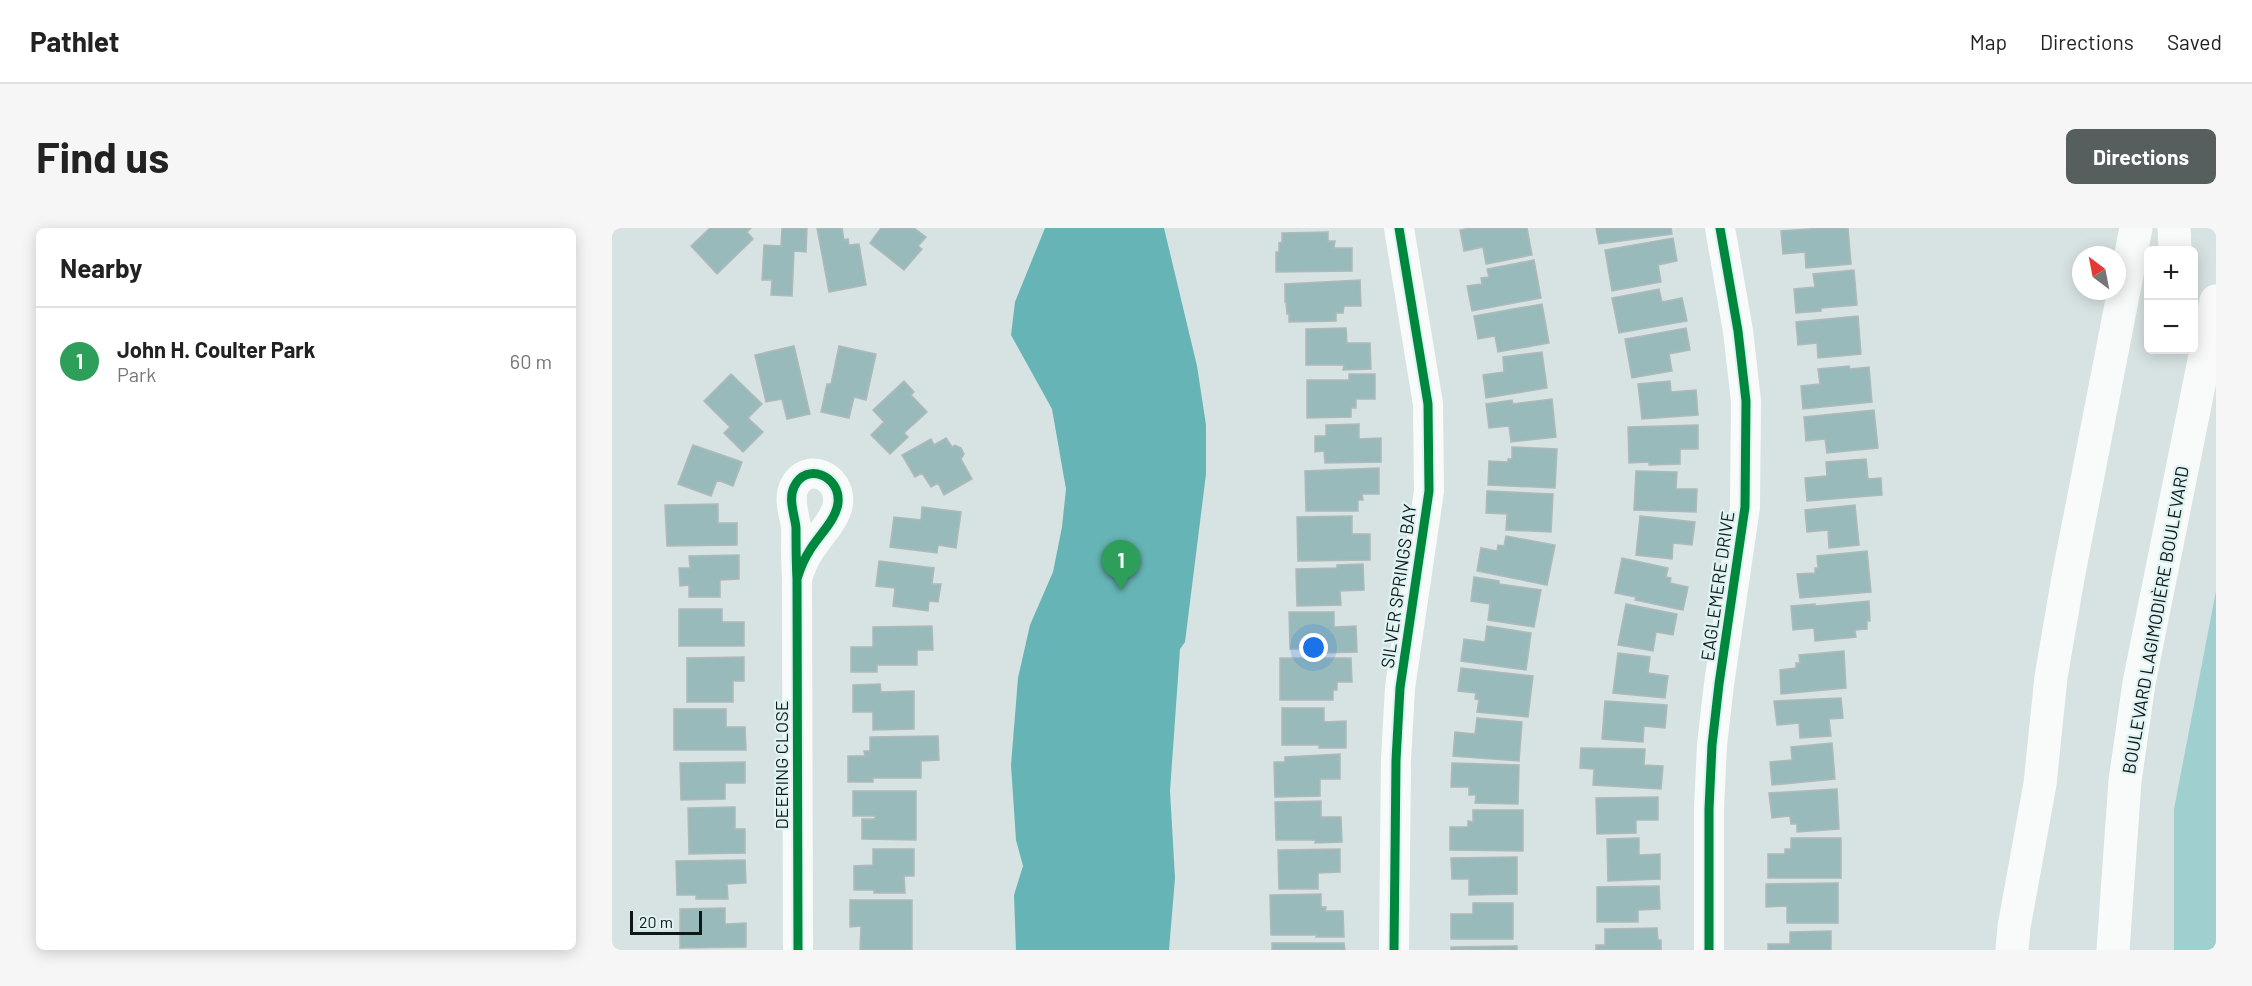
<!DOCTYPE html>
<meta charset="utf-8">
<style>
body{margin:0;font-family:Barlow,sans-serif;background:#f6f6f6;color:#222}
.controls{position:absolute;right:18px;top:18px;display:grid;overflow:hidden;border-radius:9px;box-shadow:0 3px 15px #0003}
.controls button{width:54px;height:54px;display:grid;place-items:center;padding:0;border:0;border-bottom:2px solid #e0e0e0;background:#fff;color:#222;font:30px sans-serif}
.compass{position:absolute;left:1460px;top:18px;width:54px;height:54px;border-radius:50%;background:#fff;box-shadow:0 3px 15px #0003;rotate:328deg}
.scale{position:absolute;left:18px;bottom:15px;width:72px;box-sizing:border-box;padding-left:6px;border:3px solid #101717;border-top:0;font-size:16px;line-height:21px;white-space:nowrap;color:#101717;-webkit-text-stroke:4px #dff3f3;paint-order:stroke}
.you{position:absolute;left:702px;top:420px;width:21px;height:21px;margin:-15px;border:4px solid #fff;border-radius:50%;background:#1a73e8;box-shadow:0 0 0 9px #1a73e833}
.badge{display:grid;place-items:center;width:39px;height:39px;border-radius:50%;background:#565e5e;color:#fff;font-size:20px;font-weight:700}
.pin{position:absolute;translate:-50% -50px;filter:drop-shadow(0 2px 3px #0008)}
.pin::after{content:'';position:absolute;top:32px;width:21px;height:18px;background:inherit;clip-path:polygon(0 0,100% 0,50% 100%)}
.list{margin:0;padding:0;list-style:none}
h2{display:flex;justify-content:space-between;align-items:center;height:78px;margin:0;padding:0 24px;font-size:26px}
h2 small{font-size:20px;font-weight:400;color:#767676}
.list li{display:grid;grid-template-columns:39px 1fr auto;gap:18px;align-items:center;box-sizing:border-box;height:108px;padding:0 24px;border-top:2px solid #e0e0e0}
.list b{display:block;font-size:22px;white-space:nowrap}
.list p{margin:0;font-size:20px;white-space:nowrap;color:#767676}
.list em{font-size:20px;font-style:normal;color:#767676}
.map{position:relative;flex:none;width:1604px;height:722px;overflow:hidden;border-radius:9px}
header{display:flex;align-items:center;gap:36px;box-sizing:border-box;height:84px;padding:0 30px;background:#fff;border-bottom:2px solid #e0e0e0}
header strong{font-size:28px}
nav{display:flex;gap:33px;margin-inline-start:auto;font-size:21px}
.intro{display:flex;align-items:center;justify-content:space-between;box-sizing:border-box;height:144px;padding:0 36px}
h1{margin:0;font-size:42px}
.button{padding:15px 27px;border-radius:9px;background:#565e5e;color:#fff;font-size:21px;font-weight:700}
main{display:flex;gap:36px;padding:0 36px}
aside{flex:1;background:#fff;border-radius:9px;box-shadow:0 3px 15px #0003}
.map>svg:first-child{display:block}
.green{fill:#a0cfd0}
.water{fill:#66b4b5}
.building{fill:#99babb;stroke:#b0b9b9;stroke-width:1.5}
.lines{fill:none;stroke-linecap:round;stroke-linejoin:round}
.minor{stroke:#f9fbfb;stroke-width:30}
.major{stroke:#f9fbfb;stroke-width:33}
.cycleway-casing{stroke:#dff3f3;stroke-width:13}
.cycleway{stroke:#00873e;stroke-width:9}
.labels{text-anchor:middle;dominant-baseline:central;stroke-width:4.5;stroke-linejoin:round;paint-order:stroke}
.street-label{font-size:18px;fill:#101717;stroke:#dff3f3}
</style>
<header>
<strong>Pathlet</strong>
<nav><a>Map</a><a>Directions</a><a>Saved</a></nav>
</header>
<div class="intro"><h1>Find us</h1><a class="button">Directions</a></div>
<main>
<aside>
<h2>Nearby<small></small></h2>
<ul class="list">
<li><span class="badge" style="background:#2e9e5b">1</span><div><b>John H. Coulter Park</b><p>Park</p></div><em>60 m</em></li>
</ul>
</aside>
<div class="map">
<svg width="1604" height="722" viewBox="0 0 1604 722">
<rect width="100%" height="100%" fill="#d7e2e2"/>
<path class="green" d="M1604,363V722H1562V581Z"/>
<path class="water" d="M433,0H552L585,138L594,197V246L573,414L568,421L558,563L563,650L557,722H404L402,667L411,638L404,612L399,537L406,450L418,397L441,344L450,299L454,261L440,181L399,107L403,74Z"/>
<path class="building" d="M98,0H139L135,4L141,11L105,46L79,18Z
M170,0H195L194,24L182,23L180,68L159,67L160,52H150L152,17L169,18Z
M205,0H230L232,12L236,11L237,17L247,16L254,57L217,64Z
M269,0H302L314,9L306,18L310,21L292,42L258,15Z
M857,0H915L920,27L874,36L871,19L852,23L848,2Z
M984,0H1059L1060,6L987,16Z
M1210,0H1236L1239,36L1194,40L1193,24L1171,26L1169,3Z
M716,4V13H723L722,20H740V43L664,44V24H667V15L670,14V5Z
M1061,10L1065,33L1046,37L1049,54L1000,63L993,22Z
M922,32L929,70L860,83L855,58L870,56L869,50L877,49L875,41Z
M1242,42L1245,77L1209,80V83L1184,85L1182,61L1203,59L1201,46Z
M748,52L749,78H732L731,85H724V93L677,94V86H675L674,74H673V56Z
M1047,61L1050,74L1070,70L1075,93L1007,105L1000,70Z
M930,76L937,115L886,124L883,108L866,111L862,88Z
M1246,88L1249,126L1206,130L1205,115L1186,117L1184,94Z
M734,100L735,115H758L759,141L731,142L732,137H694V101Z
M1074,100L1078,122L1057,126L1060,143L1020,150L1013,111Z
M182,118L198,186L175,191L170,171L154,174L143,127Z
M227,118L264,126L254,172L242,169L237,190L209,184L215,156H219Z
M930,124L935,160L874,170L871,147L892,144L891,129Z
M1237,138L1238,141L1257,139L1260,174L1191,181L1189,158L1208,156L1206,141Z
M119,146L150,176L136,190L151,204L131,224L112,205L118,199L92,173Z
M737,146H763V171H744V180H739V189L695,190V152H737Z
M292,153L302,164L299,167L315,184L292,205L296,209L278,226L259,207L272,194L261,182Z
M1058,153L1059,164L1084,162L1086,187L1030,191L1026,156Z
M940,171L944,209L899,214L897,198L877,200L874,176L900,172L901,176Z
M1262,182L1266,220L1215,225L1213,211L1194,213L1192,189Z
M747,196V211L769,210V234L713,235L712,223L703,224V208H714V197Z
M1086,197V221H1068V236L1037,237V234L1017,235L1016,199Z
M334,210L340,219L343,217L349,220L352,226L349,231L360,251L332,267L326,255L319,259L310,245L303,249L290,227L319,211L322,217Z
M81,217L130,234L121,258L105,252L99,268L66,256Z
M900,219L945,221L943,260L876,257L877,233L896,234V231H900Z
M1254,231L1256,251L1269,250L1270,267L1195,273L1193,250L1215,248L1214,234Z
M767,240V266H750L751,272H746V283H694L693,243Z
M1024,243L1065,244L1064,261H1085L1084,284L1022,282Z
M875,263L941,266L939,304L894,302L895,286L874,285Z
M106,276V295H125V317L55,318L53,277Z
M1243,277L1247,317L1217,320L1216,302L1195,304L1193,282Z
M310,279L349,284L344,320L326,317L325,325L278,319L282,289L309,292Z
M740,288V306H758V332L686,333L685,289Z
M1028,288L1083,294L1080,317L1061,315L1060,331L1024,327Z
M894,308L943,317L935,357L865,343L869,320L885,323L886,317L892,318Z
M1255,323L1259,364L1188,370L1185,346L1203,345V340H1206L1205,328Z
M127,327V351L108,352V369H77V357L68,358L67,340H78L77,328Z
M1010,330L1056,340L1054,349L1059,350L1058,355L1076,359L1071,382L1023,372L1024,369L1003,365Z
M267,333L322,340L320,356H329L326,374L317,373L316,383L281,378L283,360L264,358Z
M751,336L752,362L728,363L729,377L685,378L684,341L725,340V337Z
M862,349L887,353V356L929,362L922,399L876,392L878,376L859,373Z
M1257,373L1258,393H1255V401L1243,402L1244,409L1203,413L1202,400L1181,402L1179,378L1203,376V378Z
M1014,376L1065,386L1061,407L1044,404L1041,423L1006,417Z
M67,381H110V394H132V418H67Z
M677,384H722V399L744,398L745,424L709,425V421H678Z
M320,398L321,422H305V437H265V444H239V419H261V399Z
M875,398L919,405L914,442L849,433L852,411L873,414Z
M1232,423L1234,460L1169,466L1168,442L1184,440V435H1188L1187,427Z
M1006,425L1038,429L1036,445L1056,448L1053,470L1001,465Z
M132,429V453H121V474H75V430Z
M668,430H739L740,454H725V462H721V472H668Z
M849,440L921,448L916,489L865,484L867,472L863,471L864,465L846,463Z
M268,456L269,464L302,463V501L261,502V484H241V457Z
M1229,470L1231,490L1217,491L1219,508L1188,510L1187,495L1165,497L1162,473Z
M993,473L1055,477L1053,500L1032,498L1031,514L990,511Z
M670,480H712V494L734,493V520H707V517H670Z
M62,481H114V499H133L134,522H62Z
M865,490L910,494L907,533L841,528L843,504L863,506Z
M326,508L327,532L309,533V550H261V554H236V528H253L252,523H258V509Z
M1220,515L1223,551L1160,557L1158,534L1180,532L1179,519Z
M969,520L1033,521L1032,537L1051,538L1049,561L981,557L982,541L968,540Z
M728,526V551H708V568L663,569L662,534H673V529Z
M133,534V555H113V571L69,572L68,535Z
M840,535L907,537L906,576L863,575L864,567H857V559H839Z
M1225,561L1227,601L1185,604V596H1179L1178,588L1160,590L1157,565Z
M241,563H304V612L250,611V591H263V588H241Z
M1046,569V592H1024V605L985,606L984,570Z
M709,573V589H729L730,614L703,615V612H664L663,574Z
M123,579V601H133V625L77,626L76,580Z
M861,582H911V623L838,622V599H856V593L861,594Z
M1027,610V627L1048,626V651L996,653L995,611Z
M1179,610H1229V650H1156V626H1173V621H1179Z
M261,621H302V648H292L293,665H262V662H242V638L261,637Z
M728,621V644L706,645V661H667L666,622Z
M905,629V666L857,667V651H840L839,630Z
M133,632L134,655L115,656L116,671H84V667H65L64,633Z
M1226,655V695H1175V678L1154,679V656Z
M1047,658L1048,681L1026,682V694H985V659Z
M709,666V679H714L713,683H731L732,709H704L705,707H659L658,667Z
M238,672H300V722H248L249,698L238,699Z
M861,675H901V711H839V686H861Z
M113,680V696L134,695V719L68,720V681Z
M1045,700L1046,712H1049V722H984V717H993V701Z
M1219,703V722H1156V716H1178V704Z
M660,715H732L733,722H660Z
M905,718V722H839V719Z"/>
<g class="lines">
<path class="minor" d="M185,351C188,341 192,331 198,322C207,307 224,292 226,275C229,248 194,233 182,259C176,272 183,288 184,300C184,317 184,334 185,351L186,722
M782,722L784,532L788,460L817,263L816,176L787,0
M1097,722V581L1100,517L1107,456L1133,279L1134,173L1126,103L1108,0"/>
<path class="major" d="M1562,0L1563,22
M1400,722L1402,699L1428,556L1439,449L1456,350L1524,0
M1501,722L1513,553L1527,455L1604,73"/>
<defs>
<path id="cycleway" d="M185,351C188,341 192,331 198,322C207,307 224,292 226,275C229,248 194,233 182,259C176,272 183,288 184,300C184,317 184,334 185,351L186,722
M782,722L784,532L788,460L817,263L816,176L787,0
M1097,722V581L1100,517L1107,456L1133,279L1134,173L1126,103L1108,0"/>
</defs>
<use href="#cycleway" class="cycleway-casing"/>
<use href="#cycleway" class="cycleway"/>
</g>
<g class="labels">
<g class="street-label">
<text transform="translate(786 358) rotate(-82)">SILVER SPRINGS BAY</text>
<text transform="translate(1105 358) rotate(-82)">EAGLEMERE DRIVE</text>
<text transform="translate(1543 392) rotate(-80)">BOULEVARD LAGIMODIÈRE BOULEVARD</text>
<text transform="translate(169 537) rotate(-90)">DEERING CLOSE</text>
</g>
</g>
</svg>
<div class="controls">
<button>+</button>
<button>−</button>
</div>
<svg class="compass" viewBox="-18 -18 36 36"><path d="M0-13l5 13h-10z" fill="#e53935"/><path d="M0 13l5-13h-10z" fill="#767676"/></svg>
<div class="scale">20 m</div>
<div class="you"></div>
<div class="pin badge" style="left:509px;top:362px;background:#2e9e5b">1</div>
</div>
</main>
